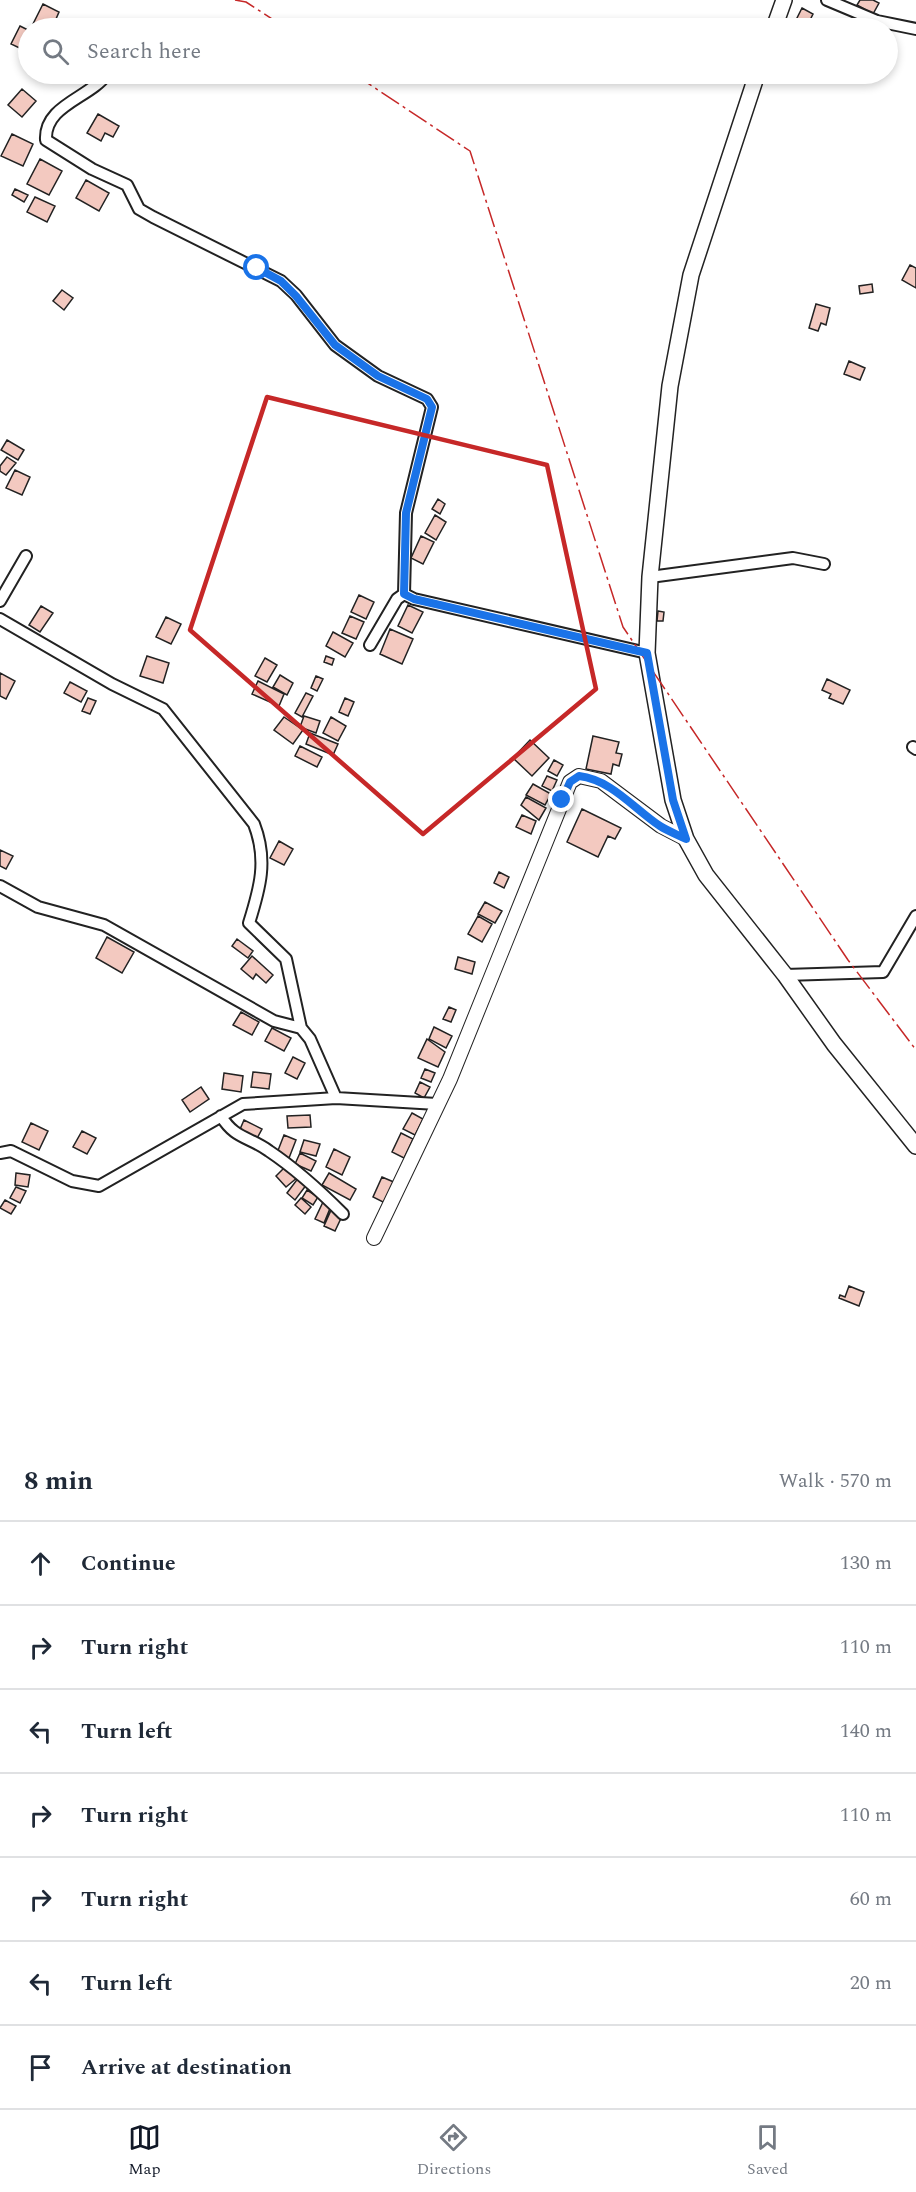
<!DOCTYPE html>
<meta charset="utf-8">
<style>
body{margin:0;font-family:Spectral,serif;background:#f2f2f3;color:#1f2937}
.stop{position:absolute;width:18px;height:18px;margin:-14px;border:4px solid #1a73e8;border-radius:50%;background:#fff}
.stop.end{background:#1a73e8;border-color:#fff;box-shadow:0 2px 6px #0008}
.list{margin:0;padding:0;list-style:none}
h2{display:flex;justify-content:space-between;align-items:center;height:78px;margin:0;padding:0 24px;font-size:26px}
h2 small{font-size:20px;font-weight:400;color:#747a83}
.list li{display:grid;grid-template-columns:39px 1fr auto;gap:18px;align-items:center;box-sizing:border-box;height:84px;padding:0 24px;border-top:2px solid #e0e1e3}
.list b{display:block;font-size:22px;white-space:nowrap}
.list em{font-size:20px;font-style:normal;color:#747a83}
.icon{flex:none;width:33px;height:33px;fill:none;stroke:currentColor;stroke-width:2;stroke-linecap:round;stroke-linejoin:round}
.map{position:relative;flex:none;width:916px;height:1442px;overflow:hidden}
.search{position:absolute;background:#fff;box-shadow:0 3px 9px #0003;left:18px;right:18px;top:18px;height:66px;display:flex;align-items:center;gap:15px;box-sizing:border-box;padding:0 21px;border-radius:33px;color:#747a83;font-size:22px}
.sheet{height:666px;background:#fff}
nav{display:flex;justify-content:space-around;align-items:center;box-sizing:border-box;height:84px;border-top:2px solid #e0e1e3;background:#fff;font-size:16px;color:#747a83}
nav a{display:grid;justify-items:center;gap:3px}
nav .on{color:#111827}
.map>svg:first-child{display:block}
.building{fill:#f3c9c0;stroke:#222;stroke-width:1.5}
.lines{fill:none;stroke-linecap:round;stroke-linejoin:round}
.minor-casing{stroke:#222;stroke-width:14}
.tertiary-casing{stroke:#222;stroke-width:16}
.secondary-casing{stroke:#222;stroke-width:18}
.minor{stroke:#fff;stroke-width:10}
.tertiary{stroke:#fff;stroke-width:14}
.secondary{stroke:#fff;stroke-width:15}
.power{stroke:#c62828;stroke-width:1.5;stroke-dasharray:21 4.5 3 4.5;stroke-linecap:butt}
.route{stroke:#1a73e8;stroke-width:8}
.marked{fill:none;stroke:#c62828;stroke-width:4.5;stroke-linejoin:round}
</style>
<div class="map">
<svg width="916" height="1442" viewBox="0 0 916 1442">
<rect width="100%" height="100%" fill="#fff"/>
<path class="building" d="M860,0H873L879,3L873,14L857,5Z
M43,4L59,12L52,28L33,24Z
M802,8L813,14L807,26L796,20Z
M20,26L28,30V52L11,44Z
M22,89L36,101L22,117L8,105Z
M98,114L119,126L113,137L105,133L101,141L87,133Z
M12,134L33,144L23,166L1,156Z
M40,159L62,171L49,195L27,184Z
M86,180L109,193L99,211L76,198Z
M15,189L28,195L24,202L12,195Z
M35,197L55,206L47,222L27,212Z
M910,265L916,268V288L902,280Z
M872,284L873,292L860,294L859,286Z
M62,290L73,298L64,310L53,301Z
M816,304L830,308L826,325L821,323L818,331L809,328Z
M849,361L865,368L860,380L844,374Z
M7,440L24,450L18,460L1,450Z
M7,457L16,463L6,475L0,471V466Z
M15,470L30,477L22,495L6,488Z
M438,499L445,504L440,514L432,509Z
M435,515L446,522L436,540L425,533Z
M421,536L434,542L423,564L411,558Z
M359,595L374,602L366,619L351,612Z
M408,605L423,612L412,633L398,626Z
M41,606L53,613L40,632L29,625Z
M658,611L664,612L663,621H657Z
M350,616L364,622L356,639L342,633Z
M166,617L181,624L171,644L156,637Z
M390,629L413,639L402,664L380,654Z
M333,632L353,643L345,657L326,646Z
M147,656L169,663L163,683L140,676Z
M326,656L334,659L332,665L324,662Z
M265,658L277,665L267,682L255,676Z
M0,673L15,681L6,699L0,696Z
M280,675L293,683L287,695L273,687Z
M316,676L323,679L317,691L311,688Z
M827,679L850,690L843,704L829,698L831,694L822,690Z
M258,681L284,694L279,706L252,694Z
M70,682L87,691L81,702L64,693Z
M306,693L313,696L302,717L295,713Z
M88,698L96,701L90,714L82,711Z
M345,698L354,702L348,716L339,712Z
M304,716L320,721L316,733L300,727Z
M284,717L303,730L293,744L274,730Z
M331,717L346,726L338,741L323,733Z
M310,733L338,744L333,755L306,744Z
M593,736L619,742L616,753L622,754L619,766L613,764L611,774L586,769Z
M530,740L549,758L532,776L513,758Z
M300,746L322,757L317,767L295,756Z
M554,760L563,765L557,776L548,771Z
M547,776L557,780L552,791L542,786Z
M533,784L551,794L545,805L526,795Z
M526,797L546,808L539,820L521,805Z
M582,809L621,828L615,839L608,836L598,857L567,842Z
M522,815L536,821L531,834L516,827Z
M279,841L293,849L284,865L270,858Z
M0,850L13,856L6,869L0,866Z
M499,872L509,877L504,888L494,883Z
M485,902L502,911L495,923L478,914Z
M478,916L492,924L482,942L468,934Z
M107,937L134,952L122,973L96,958Z
M237,939L253,951L248,958L232,946Z
M252,956L273,975L266,983L256,974L253,979L241,969Z
M458,957L475,962L472,974L455,969Z
M449,1007L456,1010L451,1022L443,1019Z
M241,1012L259,1022L252,1035L233,1025Z
M434,1027L452,1036L446,1048L429,1039Z
M272,1028L291,1038L284,1051L265,1041Z
M427,1039L445,1052L438,1067L418,1058Z
M293,1057L305,1063L297,1079L285,1073Z
M425,1069L435,1073L431,1082L421,1078Z
M253,1072L271,1074L269,1089L251,1087Z
M224,1073L243,1076L241,1092L222,1089Z
M420,1082L430,1087L424,1098L415,1093Z
M201,1087L209,1099L190,1112L182,1100Z
M412,1113L423,1119L415,1135L403,1129Z
M310,1115L311,1127L288,1128L287,1116Z
M244,1120L262,1129L255,1142L238,1134Z
M31,1123L48,1131L39,1150L22,1142Z
M82,1131L96,1138L87,1154L73,1147Z
M401,1133L413,1139L404,1158L392,1152Z
M284,1135L296,1140L289,1158L277,1153Z
M304,1140L320,1144L316,1156L300,1152Z
M334,1149L350,1157L342,1175L326,1167Z
M300,1153L316,1161L311,1171L295,1164Z
M287,1165L298,1177L286,1187L276,1176Z
M16,1173L30,1175L28,1187L15,1185Z
M329,1173L356,1189L350,1200L322,1185Z
M299,1177L307,1184L295,1200L287,1193Z
M382,1177L396,1183L387,1204L373,1197Z
M16,1187L26,1191L20,1203L10,1198Z
M307,1190L318,1197L313,1205L302,1198Z
M301,1198L311,1207L305,1214L295,1205Z
M5,1200L16,1206L11,1214L0,1208Z
M323,1202L331,1206L324,1223L315,1219Z
M332,1208L343,1214L335,1231L324,1226Z
M849,1286L864,1292L859,1306L839,1298L840,1295L845,1297Z"/>
<g class="lines">
<defs>
<path id="minor" d="M827,0L877,21L916,29
M107,74C90,98 44,105 46,140L92,169L127,185L139,209L153,217L281,281L296,295L335,345L378,376L427,399L432,407L406,513L404,594
M650,577L793,558L824,564
M404,594L414,599L647,653
M0,601L26,556
M0,619L112,684L163,709L254,824C268,860 260,888 249,923L286,959L301,1028L310,1039L336,1098
M370,645L397,599L404,594
M913,747L916,749
M0,886L38,907L104,925L274,1021L301,1028
M785,975L883,972L916,916
M221,1116C235,1139 248,1136 269,1151C296,1169 320,1191 343,1214
M0,1153L11,1151L72,1181L99,1186L243,1104L336,1098L437,1104"/>
<path id="tertiary" d="M374,1238L450,1079L570,782L579,776L601,781L661,826L686,839"/>
<path id="secondary" d="M774,28L784,0
M757,74L691,275L670,386L650,577L647,653L673,800L686,839L706,875L785,975L834,1044L916,1146"/>
</defs>
<use href="#minor" class="minor-casing"/>
<use href="#tertiary" class="tertiary-casing"/>
<use href="#secondary" class="secondary-casing"/>
<use href="#minor" class="minor"/>
<use href="#tertiary" class="tertiary"/>
<use href="#secondary" class="secondary"/>
<path class="power" d="M235,0L246,2L286,28
M354,74L470,151L623,627L848,960L916,1050"/>
</g>
<g class="lines">
<path class="route" d="M257,268L281,281L296,296L335,345L378,376L427,399L432,407L406,513L404,594L414,599L647,653L673,800L686,839C678,835 668,831 660,826C634,809 612,780 579,776L570,782L562,800"/>
</g>
<path class="marked" d="M267,397L547,465L596,689L423,834L190,630Z"/>
</svg>
<div class="stop" style="left:257px;top:268px"></div>
<div class="stop end" style="left:562px;top:800px"></div>
<div class="search"><svg class="icon" aria-label="search" viewBox="0 0 24 24"><circle cx="10" cy="10" r="6"/><path d="M15 15l6 6"/></svg>Search here</div>
</div>
<section class="sheet">
<h2>8 min<small>Walk · 570 m</small></h2>
<ul class="list">
<li><svg class="icon" aria-label="ahead" viewBox="0 0 24 24"><path d="M12 20V5M6 11l6-6 6 6"/></svg><div><b>Continue</b></div><em>130 m</em></li>
<li><svg class="icon" aria-label="right" viewBox="0 0 24 24"><path d="M7 20v-9h11M14 6l5 5-5 5"/></svg><div><b>Turn right</b></div><em>110 m</em></li>
<li><svg class="icon" aria-label="left" viewBox="0 0 24 24"><path d="M17 20v-9H6M10 6l-5 5 5 5"/></svg><div><b>Turn left</b></div><em>140 m</em></li>
<li><svg class="icon" aria-label="right" viewBox="0 0 24 24"><path d="M7 20v-9h11M14 6l5 5-5 5"/></svg><div><b>Turn right</b></div><em>110 m</em></li>
<li><svg class="icon" aria-label="right" viewBox="0 0 24 24"><path d="M7 20v-9h11M14 6l5 5-5 5"/></svg><div><b>Turn right</b></div><em>60 m</em></li>
<li><svg class="icon" aria-label="left" viewBox="0 0 24 24"><path d="M17 20v-9H6M10 6l-5 5 5 5"/></svg><div><b>Turn left</b></div><em>20 m</em></li>
<li><svg class="icon" aria-label="arrive" viewBox="0 0 24 24"><path d="M6 21V4h12l-3 4 3 4H6"/></svg><div><b>Arrive at destination</b></div></li>
</ul>
</section>
<nav>
<a class="on"><svg class="icon" aria-label="map" viewBox="0 0 24 24"><path d="M3 6l6-2 6 2 6-2v14l-6 2-6-2-6 2zM9 4v14M15 6v14"/></svg>Map</a>
<a><svg class="icon" aria-label="directions" viewBox="0 0 24 24"><path d="M12 3l9 9-9 9-9-9zM9 14v-3h6M13 9l2 2-2 2"/></svg>Directions</a>
<a><svg class="icon" aria-label="saved" viewBox="0 0 24 24"><path d="M7 4h10v16l-5-4-5 4z"/></svg>Saved</a>
</nav>
